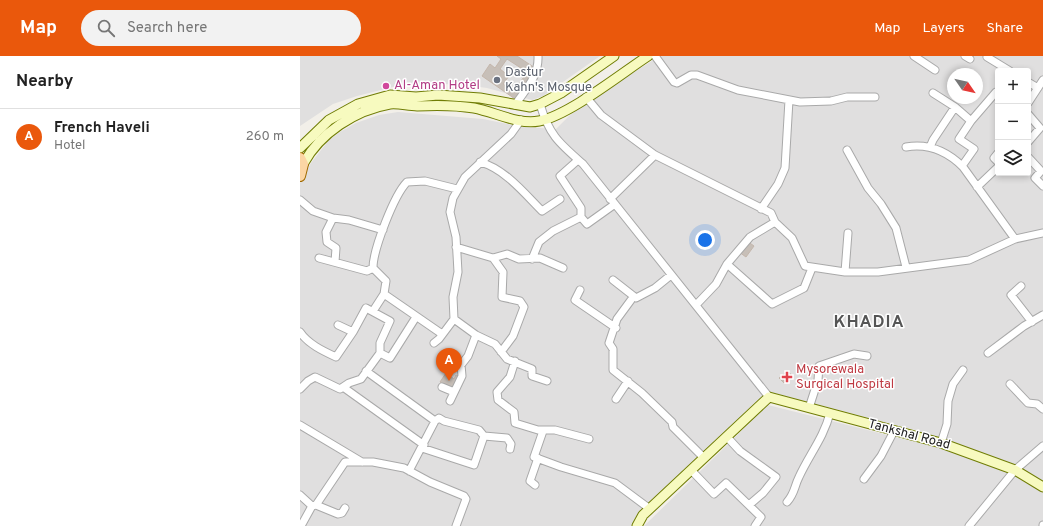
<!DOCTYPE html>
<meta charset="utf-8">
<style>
body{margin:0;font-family:Overpass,sans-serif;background:#f2f2f2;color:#222}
.controls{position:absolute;right:12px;top:12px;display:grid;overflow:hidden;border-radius:4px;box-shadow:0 2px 6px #0003}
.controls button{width:36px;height:36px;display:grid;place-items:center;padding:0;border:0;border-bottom:1px solid #e0e0e0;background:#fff;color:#222;font:20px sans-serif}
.compass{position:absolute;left:647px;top:12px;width:36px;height:36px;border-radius:50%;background:#fff;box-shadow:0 2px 6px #0003;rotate:124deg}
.you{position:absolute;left:405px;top:184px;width:14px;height:14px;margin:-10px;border:3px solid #fff;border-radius:50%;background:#1a73e8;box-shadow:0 0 0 6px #1a73e833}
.badge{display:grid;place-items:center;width:26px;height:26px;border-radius:50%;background:#ea580c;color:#fff;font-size:13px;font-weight:700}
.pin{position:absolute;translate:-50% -33px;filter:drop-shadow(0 1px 2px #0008)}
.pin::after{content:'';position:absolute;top:21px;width:14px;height:12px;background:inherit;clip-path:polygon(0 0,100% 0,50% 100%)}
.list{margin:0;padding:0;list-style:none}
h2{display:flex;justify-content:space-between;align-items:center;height:52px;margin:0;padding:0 16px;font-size:17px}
h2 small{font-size:13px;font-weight:400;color:#767676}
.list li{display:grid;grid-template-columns:26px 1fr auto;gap:12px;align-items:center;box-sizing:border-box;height:56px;padding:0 16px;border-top:1px solid #e0e0e0}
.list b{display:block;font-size:15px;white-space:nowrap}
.list p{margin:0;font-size:13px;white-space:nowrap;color:#767676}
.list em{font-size:13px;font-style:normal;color:#767676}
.icon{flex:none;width:22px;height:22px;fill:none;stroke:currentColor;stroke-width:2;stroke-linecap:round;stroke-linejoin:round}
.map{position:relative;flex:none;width:743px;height:470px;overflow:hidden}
header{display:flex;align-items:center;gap:24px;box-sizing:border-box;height:56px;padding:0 20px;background:#ea580c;color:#fff}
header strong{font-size:19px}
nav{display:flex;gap:22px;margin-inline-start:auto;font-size:14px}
.search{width:280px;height:36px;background:#f2f2f2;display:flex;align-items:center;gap:10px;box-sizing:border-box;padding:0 14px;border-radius:22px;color:#767676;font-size:15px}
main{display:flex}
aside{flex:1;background:#fff}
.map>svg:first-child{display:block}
.residential{fill:#e0dfdf;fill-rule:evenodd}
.building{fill:#c7bfb8;stroke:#c4b6ab;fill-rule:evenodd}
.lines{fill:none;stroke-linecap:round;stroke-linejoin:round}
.street-casing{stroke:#a9a9a9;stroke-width:9}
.secondary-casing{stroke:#707d05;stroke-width:11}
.primary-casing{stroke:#a06b00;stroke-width:12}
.street{stroke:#fff;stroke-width:7}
.secondary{stroke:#f7fabf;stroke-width:9}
.primary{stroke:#fcd6a4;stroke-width:10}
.worship-dot{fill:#6b7280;stroke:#fff;stroke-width:1.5}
.hotel-dot{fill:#d1479c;stroke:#fff;stroke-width:1.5}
.health-dot{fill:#e0444e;stroke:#fff;stroke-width:1.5}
.labels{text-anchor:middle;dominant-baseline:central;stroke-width:3;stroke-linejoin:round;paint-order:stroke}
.worship-label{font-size:13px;fill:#5b616d;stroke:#fff;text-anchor:start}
.hotel-label{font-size:13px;fill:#b23c85;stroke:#fff;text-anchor:start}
.health-label{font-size:13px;fill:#be3a42;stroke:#fff;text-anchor:start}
.street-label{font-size:13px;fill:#222;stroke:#fff}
.district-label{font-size:17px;font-weight:bold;letter-spacing:1px;fill:#555;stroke:#fff}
</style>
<header>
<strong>Map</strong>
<div class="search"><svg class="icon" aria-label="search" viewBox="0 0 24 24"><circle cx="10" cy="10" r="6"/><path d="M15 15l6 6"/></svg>Search here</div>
<nav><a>Map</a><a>Layers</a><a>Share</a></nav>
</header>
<main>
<aside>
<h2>Nearby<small></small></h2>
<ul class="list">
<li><span class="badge">A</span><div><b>French Haveli</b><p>Hotel</p></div><em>260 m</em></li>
</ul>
</aside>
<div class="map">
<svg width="743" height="470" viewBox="0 0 743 470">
<rect width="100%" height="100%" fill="#f2efe9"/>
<path class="residential" d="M0,0H300L243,40L232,44L187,32L165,29L144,28L101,29L57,40L33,48L0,70Z
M360,0H743V425L695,402L615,374L470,336L346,450L332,470H0V126L11,107L29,84L40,76L56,67L79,59L98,56L183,63L223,71L256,73L269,60L297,39ZM698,15H728V117H698ZM653,18H677V42H653Z
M468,349L659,397L702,412L743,434V470H344Z"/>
<path class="building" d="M197,0H217L235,12L215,43L182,20L190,8L195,12L201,3ZM207,3L227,16L214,36L203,28L209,20L200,13Z
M447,185L454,190L446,201L439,196Z
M488,315L492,320L484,327L479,322Z
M146,317L154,323L156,319L160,321L152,334L140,326Z"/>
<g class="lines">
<defs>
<path id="street" d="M355,0L374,26L377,27L391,19H397L438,34L500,46L531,45L547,41H575
M614,0L635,14
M665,0L670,3
M687,1L710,15
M728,26L738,32
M633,37L655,51L671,65L659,83L674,93L662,110
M286,41L301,59L355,99L471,157L475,166
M728,47L743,24
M240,48C249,79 259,87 283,108L469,341
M215,49C226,33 239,20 238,0
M728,58L740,72L728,86
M671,65L696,36L698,37
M606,91C629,87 647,95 663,111L715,183
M630,91L633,84L655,51
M547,94L568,132L581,148L596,172L606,211
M698,97L694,102L698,106
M728,101L741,115L735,122L743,130
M278,104L260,120L281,152V161L287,168L315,148
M180,106C205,113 224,137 242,155L260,143
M677,131L698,111
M310,143L355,99
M0,144L13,155L33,162L26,176L27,186L36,192L35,206
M461,153L478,128L485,112L489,44
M33,162L49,164L83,174
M156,191L193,202L207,198L219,203L240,202L263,212
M19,202L67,215L73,212C73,194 94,139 107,126L125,125L157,133
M193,202L203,216L202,241L220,245L224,251L213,280L201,296
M232,203L239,186L253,175L281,161
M427,208L472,248L504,232L512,212
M73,212L86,225L84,238L142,278
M545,216L548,177
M313,224L336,242L355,232L371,219
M721,230L711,239L732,266
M280,234L275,244L316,272
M331,244L317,263L309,287L313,293V314L342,337L372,366L373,371L404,402
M396,249L416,228L427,208L450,181L475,166L492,182L505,210L545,216H578L669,204L715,183L743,177
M73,255L84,238
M154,263L176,279L195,288L207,303L232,313V320L247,325
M0,276C8,288 23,295 36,301L53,276
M134,287L139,283L154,263L153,241L158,216L156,181L150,156L153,142L165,121L211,78L221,64
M80,297L90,302L116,261
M688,297L724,270L743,259
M215,305L210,321L197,336L198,344L214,356L215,367L238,374H255L289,383
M66,315L135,365L139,362L144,365L179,374L184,380L207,382L211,388L210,393
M710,328L728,347L737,348L743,353
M43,331L124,389
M142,331L154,336
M0,333L8,325L15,321L40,333L49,327L61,323L80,297V287L90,265L66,252L53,276L38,269
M316,343L328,325
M150,345L162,320L161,309L168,300L176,279
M509,352L518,324L519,310L554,298L567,300
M0,369L62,406
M243,375L234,401L261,411L315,427L350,453
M427,381L440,395L476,421L463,437L449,449
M641,387L647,368L648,345L653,328L663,314
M122,392L174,409L184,380
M391,414L414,438L426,427L461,461L455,470
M109,415L135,365
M564,423L581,400L594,375
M235,429L230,425L238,402
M0,439L12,450L1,470
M487,446C495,437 494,431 499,421C509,399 524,381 530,357
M16,449L38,458L42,457L45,452
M12,450L16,449L45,406H73L104,412L130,426L164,440L166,443L156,470
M669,470L715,414L743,390
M743,470V469"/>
<path id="secondary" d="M0,92L29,64L58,48L90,39L116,41L138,39L180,42L230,51L240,48L261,37L314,0
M3,108C20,77 55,54 90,48C99,47 108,50 117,50C136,49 155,49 174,52C195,56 218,69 239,65C268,60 322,17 348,0
M337,470L343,459L469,341L641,387L715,414L743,431"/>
<path id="primary" d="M0,102L3,108L0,120"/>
</defs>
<use href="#street" class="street-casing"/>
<use href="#secondary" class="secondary-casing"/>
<use href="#primary" class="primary-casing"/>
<use href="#street" class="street"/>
<use href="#secondary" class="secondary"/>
<use href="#primary" class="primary"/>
</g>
<circle class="worship-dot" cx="197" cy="24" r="4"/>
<circle class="hotel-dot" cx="86" cy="30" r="4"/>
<path class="health-dot" d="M485 315h4v4h4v4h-4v4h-4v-4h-4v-4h4z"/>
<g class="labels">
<g class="worship-label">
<text x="205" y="17">Dastur<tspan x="205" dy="15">Kahn's Mosque</tspan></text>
</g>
<g class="hotel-label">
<text x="94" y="30">Al-Aman Hotel</text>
</g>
<g class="health-label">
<text x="496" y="314">Mysorewala<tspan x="496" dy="15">Surgical Hospital</tspan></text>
</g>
<g class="street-label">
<text transform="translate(609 379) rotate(15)">Tankshal Road</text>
</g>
<g class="district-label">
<text x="569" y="267">KHADIA</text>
</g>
</g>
</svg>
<div class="controls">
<button>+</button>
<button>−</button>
<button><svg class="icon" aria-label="layers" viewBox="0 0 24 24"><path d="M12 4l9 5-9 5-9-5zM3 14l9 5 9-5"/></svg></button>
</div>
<svg class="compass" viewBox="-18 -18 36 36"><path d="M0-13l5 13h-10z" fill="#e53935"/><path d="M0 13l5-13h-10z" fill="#767676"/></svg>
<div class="you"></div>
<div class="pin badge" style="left:149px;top:325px">A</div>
</div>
</main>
